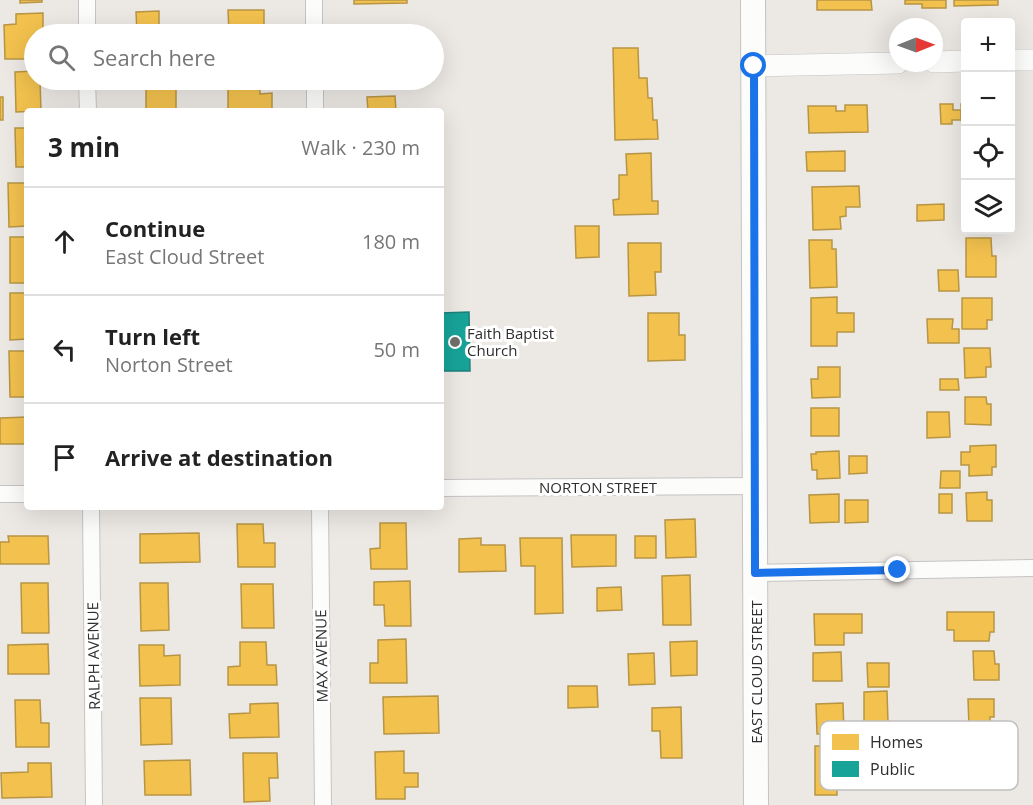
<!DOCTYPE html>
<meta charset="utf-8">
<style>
body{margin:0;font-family:"Open Sans",sans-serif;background:#f6f6f6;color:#222}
.controls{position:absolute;right:18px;top:18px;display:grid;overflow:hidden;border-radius:6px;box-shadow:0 6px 24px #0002}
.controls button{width:54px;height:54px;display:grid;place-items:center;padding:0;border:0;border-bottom:2px solid #e0e0e0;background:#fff;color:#222;font:30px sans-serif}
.compass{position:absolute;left:889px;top:18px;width:54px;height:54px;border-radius:50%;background:#fff;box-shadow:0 6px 24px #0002;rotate:89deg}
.stop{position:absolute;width:18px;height:18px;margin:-14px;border:4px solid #1a73e8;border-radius:50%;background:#fff}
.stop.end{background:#1a73e8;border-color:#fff;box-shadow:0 2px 6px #0008}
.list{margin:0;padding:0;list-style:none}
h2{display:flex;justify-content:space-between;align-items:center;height:78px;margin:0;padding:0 24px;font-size:26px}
h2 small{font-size:20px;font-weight:400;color:#767676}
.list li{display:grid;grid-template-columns:39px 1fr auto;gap:18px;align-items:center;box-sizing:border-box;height:108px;padding:0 24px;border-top:2px solid #e0e0e0}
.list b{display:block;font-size:22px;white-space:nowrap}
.list p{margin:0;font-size:20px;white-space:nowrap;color:#767676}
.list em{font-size:20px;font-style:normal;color:#767676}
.icon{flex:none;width:33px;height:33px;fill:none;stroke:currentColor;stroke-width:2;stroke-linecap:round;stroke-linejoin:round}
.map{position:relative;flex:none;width:1033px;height:805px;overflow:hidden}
.search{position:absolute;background:#fff;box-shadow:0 6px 24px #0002;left:24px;top:24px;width:420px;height:66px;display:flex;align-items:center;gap:15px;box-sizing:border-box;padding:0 21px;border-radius:33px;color:#767676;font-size:22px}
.panel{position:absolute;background:#fff;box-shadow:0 6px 24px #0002;left:24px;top:108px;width:420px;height:402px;border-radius:6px}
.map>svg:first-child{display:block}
.homes{fill:#f2c14e;stroke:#b79544;stroke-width:1.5}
.public{fill:#17a398;stroke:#1e8078;stroke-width:1.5}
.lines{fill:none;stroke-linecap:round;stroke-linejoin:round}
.minor-casing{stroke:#c5c4c5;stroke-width:18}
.tertiary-casing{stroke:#c5c4c5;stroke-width:22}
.secondary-casing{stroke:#c5c4c5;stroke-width:26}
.minor{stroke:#fcfcfb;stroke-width:16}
.tertiary{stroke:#fcfcfb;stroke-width:21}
.secondary{stroke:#fcfcfb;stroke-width:24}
.route{stroke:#1a73e8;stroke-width:8}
.poi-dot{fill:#706f6e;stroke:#fff;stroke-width:2}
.labels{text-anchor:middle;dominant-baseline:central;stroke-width:6;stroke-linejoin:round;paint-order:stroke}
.poi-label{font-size:15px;fill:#2e2e2e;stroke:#fff;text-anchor:start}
.street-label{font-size:15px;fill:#2e2e2e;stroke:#fff}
.key{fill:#fff;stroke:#c0c0c0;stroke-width:1.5}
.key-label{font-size:16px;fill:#2e2e2e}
</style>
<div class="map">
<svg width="1033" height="805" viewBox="0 0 1033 805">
<rect width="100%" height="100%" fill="#ece8e4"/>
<path class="homes" d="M20,0H42V2L20,3Z
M354,0H407V3L354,4Z
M817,0H871L872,10H817Z
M905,0H946V8H922V4H905Z
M954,0H998V5L954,6Z
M228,10H264V29H270V34H229Z
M159,11V32H174V34H137L136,12Z
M43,13V34H34V59H5L4,25L16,24V14Z
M613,48H638L639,78H647L648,98H652L653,120H657L658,139L615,140Z
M34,71V80H40L41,111L16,112L15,72Z
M137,80H176V110L146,111V84H137Z
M228,80H260V94L272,93V111H228Z
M363,80H391V83L363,84Z
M395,96L396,111H368L367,97Z
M0,97H3V120H0Z
M940,104H953V110H961V120H952V124H941Z
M961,104H966V132H962Z
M845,105H867L868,132L809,133L808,106H836V111H845Z
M15,128H27V167H16Z
M845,151V171H807L806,152Z
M651,153L652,201H658V214L614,215L613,200L619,199V175H627L626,154Z
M8,183H27V226L9,227Z
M859,186L860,207H846V216L840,217L841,229L813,230L812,187Z
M944,204V220L917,221V205Z
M575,226H599V257L576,258Z
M10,237H27V283H10Z
M966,238H991L992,256H996V277H966Z
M809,240H832V249H836L837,287L810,288Z
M628,243H661V272H655L656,295L629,296Z
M938,270H958L959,291H939Z
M10,293H27V339L10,340Z
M837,297V313H854V332H837V346H811V298Z
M962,298H992V320H987V329H962Z
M648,313H679V335H685V360L648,361Z
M927,319H953L952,329H959V343H928Z
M964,348H990L991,367H986V377L965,378Z
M9,351H27V397H10Z
M818,367H840V397L812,398L811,379H818Z
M940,379H958L959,390H940Z
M965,397H986L987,404H991V425L965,424Z
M811,408H839V436H811Z
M927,412H949L950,437L927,438Z
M27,417V444H0V418Z
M996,445V467H992V475L969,476V465H961V452H970V446Z
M839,451L840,478L817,479V470H812L811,454H816V452Z
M849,456H867V473L849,474Z
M941,471H960V488H940Z
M987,492V500H992V521H967L966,493Z
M839,494V522L810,523L809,495Z
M939,494H952V513H939Z
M845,500H868V522L845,523Z
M695,519L696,557L666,558L665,520Z
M380,523H406L407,569H371L370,549L380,548Z
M237,524H263L264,543H275V567H238Z
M199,533L200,562L140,563V534Z
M571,535H616V566L572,567Z
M8,536H48L49,564H0V542H9Z
M635,536H656V558H635Z
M481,538V545H505L506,571L459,572V539Z
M520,538H562L563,613L535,614V566H521Z
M690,575L691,625H663L662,576Z
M410,581L411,626H385L384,605H374V582Z
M21,583H48L49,633H22Z
M140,583H168L169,630L141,631Z
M241,584H273L274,628H242Z
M621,587L622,610L597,611V588Z
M947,612H994V632H990L989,641H954V630H947Z
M814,614H862V633H844V645H815Z
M406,639L407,683H370V663H378V640Z
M697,641V675L671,676L670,642Z
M240,642H266L267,665H276L277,685H228V667L240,666Z
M48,644L49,674H8V645Z
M139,645H164V656L180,655V685L140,686Z
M973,651H994L995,664H999V680H974Z
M841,652L842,681H813V653Z
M654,653L655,684L629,685L628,654Z
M867,663H889V687H868Z
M568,686H597L598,707L568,708Z
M887,691L888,722H864V692Z
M438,696L439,733L384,734L383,697Z
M140,698H171L172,744L141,745Z
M968,699H994V717H990V727H969Z
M15,700H40L41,723H49V747H16Z
M278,703L279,737L230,738L229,714L250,713V704Z
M843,703L844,733L817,734L816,704Z
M681,707L682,758H661L660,731H652V708Z
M815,746H849V787L837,788V795H815Z
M404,751V773H418V787H405V799H376L375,752Z
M243,753H277L278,778H269L270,801L244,802Z
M190,760L191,795H145L144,761Z
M28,763H51L52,797L2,798L1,773L28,772Z"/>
<path class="public" d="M469,312L470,371H441V313Z"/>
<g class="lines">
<defs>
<path id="minor" d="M87,0V34
M314,0V34
M87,80L88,111
M315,80V111
M441,488L755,486
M0,494H27
M91,507L94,805
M320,507L323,805
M755,573L1033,568"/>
<path id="tertiary" d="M1010,60H1033
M934,62L966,61
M754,66L898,63"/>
<path id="secondary" d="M753,0L756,805"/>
</defs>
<use href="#minor" class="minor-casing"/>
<use href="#tertiary" class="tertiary-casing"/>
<use href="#secondary" class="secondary-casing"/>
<use href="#minor" class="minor"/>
<use href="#tertiary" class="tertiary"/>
<use href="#secondary" class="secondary"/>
</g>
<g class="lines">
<path class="route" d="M754,66L755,573L898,570"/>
</g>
<circle class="poi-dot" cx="455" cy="342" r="6"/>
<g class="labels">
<g class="poi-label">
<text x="467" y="333">Faith Baptist<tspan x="467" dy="17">Church</tspan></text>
</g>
<g class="street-label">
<text x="598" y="487">NORTON STREET</text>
<text transform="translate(93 656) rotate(-91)">RALPH AVENUE</text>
<text transform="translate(321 656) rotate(-91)">MAX AVENUE</text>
<text transform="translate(756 672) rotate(-90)">EAST CLOUD STREET</text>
</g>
</g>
<rect x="820" y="721" width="198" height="69" rx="9" class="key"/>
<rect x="832" y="734" width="27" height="16" fill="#f2c14e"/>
<rect x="832" y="761" width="27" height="16" fill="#17a398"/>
<g class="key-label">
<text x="870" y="748">Homes</text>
<text x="870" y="775">Public</text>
</g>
</svg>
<div class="controls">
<button>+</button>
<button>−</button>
<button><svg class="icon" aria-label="locate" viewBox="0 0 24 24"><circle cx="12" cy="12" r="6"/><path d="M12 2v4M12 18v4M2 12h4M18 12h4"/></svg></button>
<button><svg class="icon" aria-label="layers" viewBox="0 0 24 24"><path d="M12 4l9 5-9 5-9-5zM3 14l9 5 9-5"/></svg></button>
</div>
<svg class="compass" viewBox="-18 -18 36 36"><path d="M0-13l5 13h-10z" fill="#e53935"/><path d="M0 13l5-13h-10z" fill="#767676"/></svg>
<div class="stop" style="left:754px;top:66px"></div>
<div class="stop end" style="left:898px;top:570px"></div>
<div class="search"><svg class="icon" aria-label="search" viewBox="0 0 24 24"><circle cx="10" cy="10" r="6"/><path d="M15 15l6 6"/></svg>Search here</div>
<section class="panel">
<h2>3 min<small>Walk · 230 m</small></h2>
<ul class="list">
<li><svg class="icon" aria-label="ahead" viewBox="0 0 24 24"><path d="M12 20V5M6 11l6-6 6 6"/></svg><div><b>Continue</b><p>East Cloud Street</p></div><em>180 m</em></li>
<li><svg class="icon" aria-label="left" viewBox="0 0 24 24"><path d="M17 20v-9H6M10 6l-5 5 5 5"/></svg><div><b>Turn left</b><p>Norton Street</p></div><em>50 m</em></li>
<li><svg class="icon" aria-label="arrive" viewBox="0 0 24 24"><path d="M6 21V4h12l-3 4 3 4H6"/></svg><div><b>Arrive at destination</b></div></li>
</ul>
</section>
</div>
